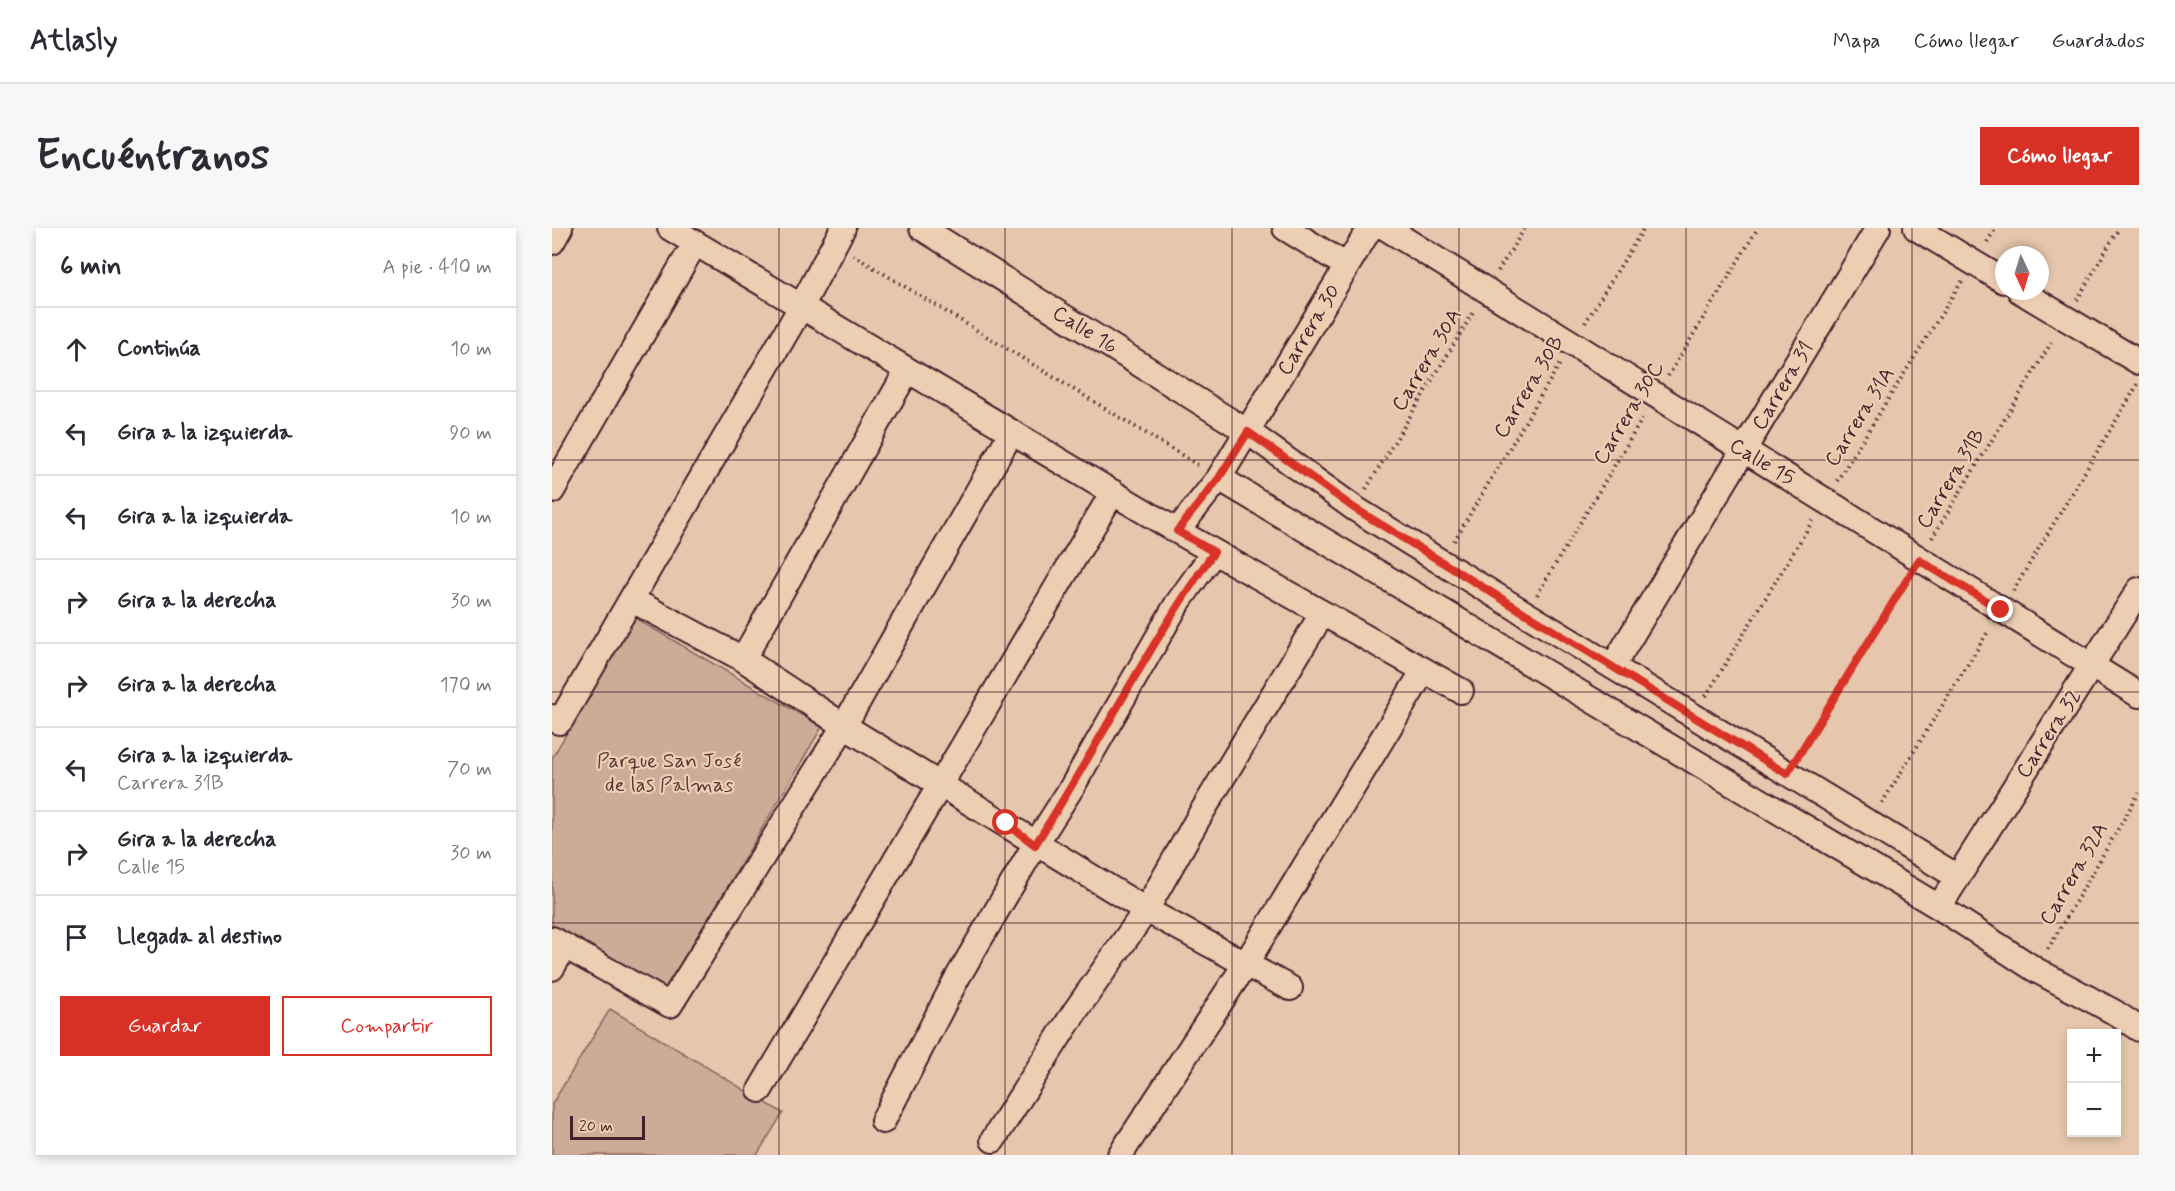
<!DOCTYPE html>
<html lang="es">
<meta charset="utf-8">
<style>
body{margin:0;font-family:Mynerve,sans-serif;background:#f7f7f7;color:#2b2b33}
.controls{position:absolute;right:18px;bottom:18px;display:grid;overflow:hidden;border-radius:0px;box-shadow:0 3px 9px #0003}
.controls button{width:54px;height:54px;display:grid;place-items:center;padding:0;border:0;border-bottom:2px solid #e1e1e2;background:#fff;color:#2b2b33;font:30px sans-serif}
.compass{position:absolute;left:1443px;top:18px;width:54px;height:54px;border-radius:50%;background:#fff;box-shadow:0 3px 9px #0003;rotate:176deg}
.scale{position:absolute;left:18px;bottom:15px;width:75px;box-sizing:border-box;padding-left:6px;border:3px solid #4a1f2b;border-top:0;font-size:16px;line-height:21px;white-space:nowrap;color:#4a1f2b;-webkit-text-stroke:4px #ecceb2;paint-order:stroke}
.stop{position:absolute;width:18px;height:18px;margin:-14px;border:4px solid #d93025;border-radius:50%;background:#fff}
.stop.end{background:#d93025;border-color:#fff;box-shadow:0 2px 6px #0008}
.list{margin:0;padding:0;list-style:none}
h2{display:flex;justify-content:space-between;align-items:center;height:78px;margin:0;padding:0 24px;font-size:26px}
h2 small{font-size:20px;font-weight:400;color:#7c7c81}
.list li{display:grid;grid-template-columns:39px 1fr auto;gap:18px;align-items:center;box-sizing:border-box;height:84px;padding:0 24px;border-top:2px solid #e1e1e2}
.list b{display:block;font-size:22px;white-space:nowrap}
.list p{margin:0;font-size:20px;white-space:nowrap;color:#7c7c81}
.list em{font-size:20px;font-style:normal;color:#7c7c81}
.actions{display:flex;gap:12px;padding:18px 24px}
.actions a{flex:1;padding:14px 0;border:2px solid #d93025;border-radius:0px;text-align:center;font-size:21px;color:#d93025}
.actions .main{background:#d93025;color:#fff}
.icon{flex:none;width:33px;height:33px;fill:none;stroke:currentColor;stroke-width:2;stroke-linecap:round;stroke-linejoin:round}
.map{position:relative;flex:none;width:1587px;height:927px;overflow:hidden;border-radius:0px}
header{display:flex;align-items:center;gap:36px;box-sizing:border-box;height:84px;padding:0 30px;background:#fff;border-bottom:2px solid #e1e1e2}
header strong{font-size:28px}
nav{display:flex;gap:33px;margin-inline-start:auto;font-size:21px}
.intro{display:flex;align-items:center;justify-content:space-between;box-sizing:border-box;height:144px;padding:0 36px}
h1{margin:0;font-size:42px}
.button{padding:15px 27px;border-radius:0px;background:#d93025;color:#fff;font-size:21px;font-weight:700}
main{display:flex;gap:36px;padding:0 36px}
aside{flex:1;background:#fff;border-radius:0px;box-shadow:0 3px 9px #0003}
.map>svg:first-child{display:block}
.green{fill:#ccab97;stroke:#8b6561;stroke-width:1.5}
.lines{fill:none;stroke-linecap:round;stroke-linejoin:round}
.minor-casing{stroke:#4a1f2b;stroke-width:28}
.path{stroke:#4a1f2b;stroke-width:4;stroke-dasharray:1.5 4.5;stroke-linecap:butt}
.minor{stroke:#ecceb2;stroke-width:24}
.route{stroke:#d93025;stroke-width:8}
.grid{fill:none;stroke:#4a1f2b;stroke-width:1.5;stroke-opacity:0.55}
.labels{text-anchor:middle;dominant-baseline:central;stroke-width:4.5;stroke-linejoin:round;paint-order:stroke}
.street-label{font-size:21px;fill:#4a1f2b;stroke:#ecceb2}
.park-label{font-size:21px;fill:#5e343b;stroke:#ecceb2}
</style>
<header>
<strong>Atlasly</strong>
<nav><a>Mapa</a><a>Cómo llegar</a><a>Guardados</a></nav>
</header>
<div class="intro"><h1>Encuéntranos</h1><a class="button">Cómo llegar</a></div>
<main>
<aside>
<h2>6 min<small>A pie · 410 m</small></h2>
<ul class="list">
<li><svg class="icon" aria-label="ahead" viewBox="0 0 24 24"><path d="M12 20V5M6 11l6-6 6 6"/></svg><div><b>Continúa</b></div><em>10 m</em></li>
<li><svg class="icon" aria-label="left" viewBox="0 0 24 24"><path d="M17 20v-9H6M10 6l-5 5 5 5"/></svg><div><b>Gira a la izquierda</b></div><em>90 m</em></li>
<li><svg class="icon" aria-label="left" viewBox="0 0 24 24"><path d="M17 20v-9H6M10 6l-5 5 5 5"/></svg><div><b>Gira a la izquierda</b></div><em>10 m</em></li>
<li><svg class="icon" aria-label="right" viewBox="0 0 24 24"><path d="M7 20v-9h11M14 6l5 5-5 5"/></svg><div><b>Gira a la derecha</b></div><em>30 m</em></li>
<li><svg class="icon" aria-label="right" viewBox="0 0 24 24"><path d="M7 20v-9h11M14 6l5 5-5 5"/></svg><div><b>Gira a la derecha</b></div><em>170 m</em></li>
<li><svg class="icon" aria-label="left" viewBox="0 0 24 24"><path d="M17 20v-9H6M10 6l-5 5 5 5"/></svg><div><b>Gira a la izquierda</b><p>Carrera 31B</p></div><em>70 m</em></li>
<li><svg class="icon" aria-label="right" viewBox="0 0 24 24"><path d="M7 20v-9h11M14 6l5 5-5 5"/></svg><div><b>Gira a la derecha</b><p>Calle 15</p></div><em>30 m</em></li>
<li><svg class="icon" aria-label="arrive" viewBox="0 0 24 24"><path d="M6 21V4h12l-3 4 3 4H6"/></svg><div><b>Llegada al destino</b></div></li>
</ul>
<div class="actions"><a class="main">Guardar</a><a>Compartir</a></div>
</aside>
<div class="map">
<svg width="1587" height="927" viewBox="0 0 1587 927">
<rect width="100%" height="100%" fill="#e6c7ad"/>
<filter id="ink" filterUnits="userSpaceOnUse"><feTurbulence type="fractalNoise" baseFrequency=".0167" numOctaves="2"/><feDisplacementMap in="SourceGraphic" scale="12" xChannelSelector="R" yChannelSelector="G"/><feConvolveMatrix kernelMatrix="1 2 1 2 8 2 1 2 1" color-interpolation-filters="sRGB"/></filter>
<g filter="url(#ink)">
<path class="green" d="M83,390L270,499L114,763L0,697V530Z
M58,781L231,885L205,927H0V876Z"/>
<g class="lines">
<defs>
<path id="minor" d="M118,0L625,303L909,463
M370,0L696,204L802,280L889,334L1404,648
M733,0L795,38
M834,0L1587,467
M1364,0L1452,53
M0,14L8,0
M1468,63L1587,134
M667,250L1387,679L1484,742L1562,784L1587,801
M0,263L143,15
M625,303L667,250L818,0
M80,372L191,431L292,498L594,682L738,760
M191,431L355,143
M1061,438L1326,0
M0,489L7,494L9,492L249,79L291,0
M1387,679L1587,362
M0,711L118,777L292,498L459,205
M0,740L13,718
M208,862L561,264
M331,893L404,752L483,617L520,559L625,376L662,324
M441,912L522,785L594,682L648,587L770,386
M568,927L693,737L872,442"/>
</defs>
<use href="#minor" class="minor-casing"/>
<path class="path" d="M1435,14L1444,0
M301,27L646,237
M946,43L973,0
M1525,72L1567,0
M1033,95L1092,0
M1116,148L1206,0
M1285,253L1410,53
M814,261L922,83
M1380,310L1501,112
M902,313L1009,134
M1461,363L1586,156
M985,367L1092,188
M1154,468L1261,292
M1248,525L1356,350
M1330,575L1437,402
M1496,721L1587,565"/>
<use href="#minor" class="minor"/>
</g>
</g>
<g class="lines" filter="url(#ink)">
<path class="route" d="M454,595L483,617C545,521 596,417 662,324L625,303L667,250L696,204L802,280L1235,546L1367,332L1449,382"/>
</g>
<path class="grid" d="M227,0V927M453,0V927M680,0V927M907,0V927M1134,0V927M1360,0V927M0,232H1587M0,464H1587M0,695H1587"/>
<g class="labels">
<g class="street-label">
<text transform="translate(533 102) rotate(32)">Calle 16</text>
<text transform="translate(757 102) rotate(-59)">Carrera 30</text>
<text transform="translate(875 132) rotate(-59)">Carrera 30A</text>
<text transform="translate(1231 158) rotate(-59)">Carrera 31</text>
<text transform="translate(977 159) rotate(-59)">Carrera 30B</text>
<text transform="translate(1077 185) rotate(-59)">Carrera 30C</text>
<text transform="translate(1308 189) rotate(-58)">Carrera 31A</text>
<text transform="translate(1210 234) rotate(31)">Calle 15</text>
<text transform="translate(1399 251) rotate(-59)">Carrera 31B</text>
<text transform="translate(1497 506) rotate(-57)">Carrera 32</text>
<text transform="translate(1522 646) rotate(-60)">Carrera 32A</text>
</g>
<g class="park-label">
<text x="117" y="533">Parque San José<tspan x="117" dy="24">de las Palmas</tspan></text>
</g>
</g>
</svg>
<div class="controls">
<button>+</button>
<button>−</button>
</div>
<svg class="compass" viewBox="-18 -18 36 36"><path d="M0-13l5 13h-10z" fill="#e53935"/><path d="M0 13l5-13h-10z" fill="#7c7c81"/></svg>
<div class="scale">20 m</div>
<div class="stop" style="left:454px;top:595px"></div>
<div class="stop end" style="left:1449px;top:382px"></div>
</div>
</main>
